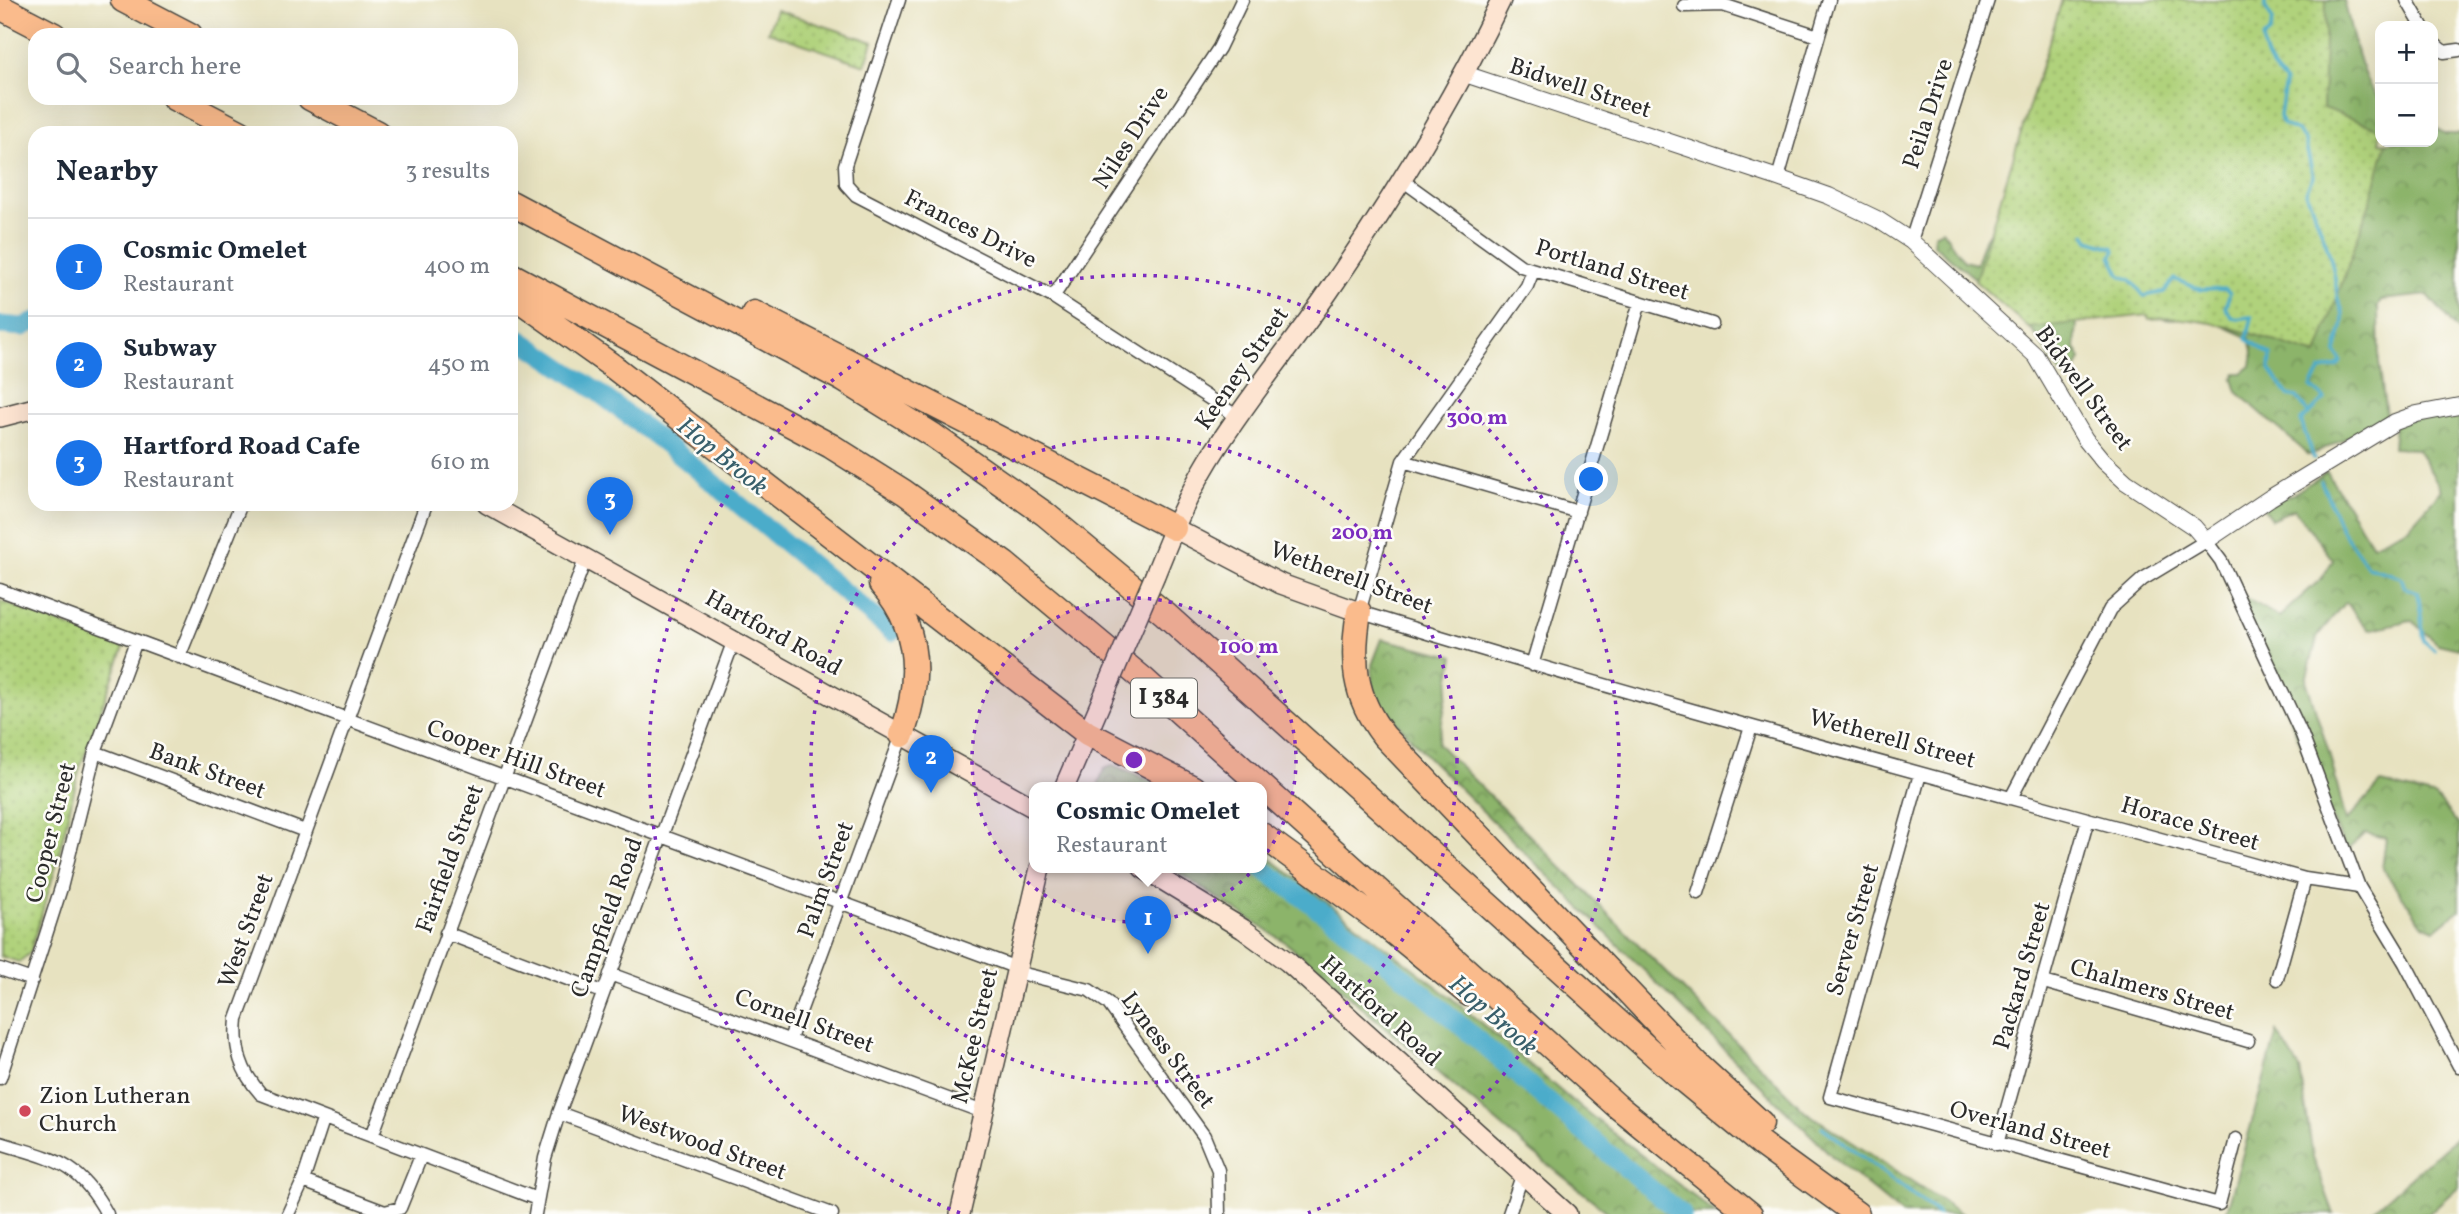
<!DOCTYPE html>
<meta charset="utf-8">
<style>
body{margin:0;font-family:Vollkorn,serif;background:#f2f2f3;color:#1f2937}
.controls{position:absolute;right:21px;top:21px;display:grid;overflow:hidden;border-radius:14px;box-shadow:0 7px 28px #0002}
.controls button{width:63px;height:63px;display:grid;place-items:center;padding:0;border:0;border-bottom:2px solid #e0e1e3;background:#fff;color:#1f2937;font:35px sans-serif}
.you{position:absolute;left:1592px;top:480px;width:24px;height:24px;margin:-18px;border:5px solid #fff;border-radius:50%;background:#1a73e8;box-shadow:0 0 0 10px #1a73e833}
.badge{display:grid;place-items:center;width:46px;height:46px;border-radius:50%;background:#1a73e8;color:#fff;font-size:23px;font-weight:700}
.pin{position:absolute;translate:-50% -58px;filter:drop-shadow(0 2px 4px #0008)}
.pin::after{content:'';position:absolute;top:37px;width:24px;height:21px;background:inherit;clip-path:polygon(0 0,100% 0,50% 100%)}
.popup{position:absolute;left:1029px;top:782px;width:238px;height:91px;box-sizing:border-box;display:grid;place-content:center;border-radius:14px;background:#fff;filter:drop-shadow(0 2px 5px #0005);font-size:23px;white-space:nowrap;color:#747a83}
.popup b{font-size:26px;color:#1f2937}
.popup::after{content:'';position:absolute;left:50%;top:100%;margin-left:-14px;border:14px solid transparent;border-top-color:#fff}
.list{margin:0;padding:0;list-style:none}
h2{display:flex;justify-content:space-between;align-items:center;height:91px;margin:0;padding:0 28px;font-size:30px}
h2 small{font-size:23px;font-weight:400;color:#747a83}
.list li{display:grid;grid-template-columns:46px 1fr auto;gap:21px;align-items:center;box-sizing:border-box;height:98px;padding:0 28px;border-top:2px solid #e0e1e3}
.list b{display:block;font-size:26px;white-space:nowrap}
.list p{margin:0;font-size:23px;white-space:nowrap;color:#747a83}
.list em{font-size:23px;font-style:normal;color:#747a83}
.icon{flex:none;width:38px;height:38px;fill:none;stroke:currentColor;stroke-width:2;stroke-linecap:round;stroke-linejoin:round}
.map{position:relative;flex:none;width:2459px;height:1214px;overflow:hidden}
.search{position:absolute;background:#fff;box-shadow:0 7px 28px #0002;left:28px;top:28px;width:490px;height:77px;display:flex;align-items:center;gap:18px;box-sizing:border-box;padding:0 24px;border-radius:21px;color:#747a83;font-size:26px}
.panel{position:absolute;background:#fff;box-shadow:0 7px 28px #0002;left:28px;top:126px;width:490px;height:385px;border-radius:21px}
.map>svg:first-child{display:block}
.forest{fill:url(#forest-crowns);stroke:#5c704b;stroke-width:2}
.park{fill:url(#park-dots);stroke:#6e7e53;stroke-width:2}
.lines{fill:none;stroke-linecap:round;stroke-linejoin:round}
.stream{stroke:#4bacca;stroke-width:3.5}
.river{stroke:#4bacca;stroke-width:19}
.minor-casing{stroke:#474641;stroke-width:15}
.tertiary-casing{stroke:#474641;stroke-width:18}
.secondary-casing{stroke:#474641;stroke-width:22}
.motorway-casing{stroke:#474641;stroke-width:27}
.minor{stroke:#fff;stroke-width:12}
.tertiary{stroke:#fff;stroke-width:16}
.secondary{stroke:#fde4d1;stroke-width:19}
.motorway{stroke:#fabb8c;stroke-width:24}
.secondary-bridge-casing{stroke:#474641;stroke-width:22;stroke-linecap:butt}
.secondary-bridge{stroke:#fde4d1;stroke-width:19}
.ring{fill:none;stroke:#7b2cbf;stroke-width:3.5;stroke-dasharray:3.5 7}
.poi-dot{fill:#d1495b;stroke:#fdfcf7;stroke-width:2.5}
.labels{text-anchor:middle;dominant-baseline:central;stroke-width:5;stroke-linejoin:round;paint-order:stroke}
.shield{fill:#fdfcf7;stroke:#6a6a68;stroke-width:2}
.shield-label{font-size:23px;font-weight:bold;fill:#2b2b2b}
.street-label{font-size:24px;fill:#2b2b2b;stroke:#fdfcf7}
.poi-label{font-size:24px;fill:#2b2b2b;stroke:#fdfcf7;text-anchor:start}
.water-label{font-size:26px;font-style:italic;fill:#385f6b;stroke:#fdfcf7}
.centre{fill:#7b2cbf;stroke:#fdfcf7;stroke-width:3.5}
.ring-label{font-size:21px;text-anchor:middle;font-weight:bold;fill:#7b2cbf;stroke:#fdfcf7;stroke-width:5;stroke-linejoin:round;paint-order:stroke}
</style>
<div class="map">
<svg width="2459" height="1214" viewBox="0 0 2459 1214">
<defs>
<pattern id="forest-crowns" width="20" height="18" patternUnits="userSpaceOnUse" patternTransform="scale(1.75)"><rect width="20" height="18" fill="#8cb46b"/><path d="M2 6a3 3 0 1 1 6 0M12 15a3 3 0 1 1 6 0" fill="none" stroke="#739358"/></pattern>
<pattern id="park-dots" width="8" height="8" patternUnits="userSpaceOnUse" patternTransform="scale(1.75)"><rect width="8" height="8" fill="#b0d27b"/><path d="M2 2h.1M6 6h.1" fill="none" stroke="#98b46a" stroke-width="1.8" stroke-linecap="round"/></pattern>
</defs>
<rect width="100%" height="100%" fill="#fdfcf7"/>
<filter id="ink" filterUnits="userSpaceOnUse"><feTurbulence type="fractalNoise" baseFrequency=".0143" numOctaves="2"/><feDisplacementMap in="SourceGraphic" scale="14" xChannelSelector="R" yChannelSelector="G"/><feConvolveMatrix kernelMatrix="1 2 1 2 8 2 1 2 1" color-interpolation-filters="sRGB"/></filter>
<filter id="wash" filterUnits="userSpaceOnUse"><feTurbulence type="fractalNoise" baseFrequency=".00686" numOctaves="4" result="noise"/><feDisplacementMap in="SourceGraphic" scale="28" xChannelSelector="R" yChannelSelector="G"/><feGaussianBlur stdDeviation="1.57" result="paint"/><feColorMatrix in="noise" values="0 0 0 0 0 0 0 0 0 0 0 0 0 0 0 0 0 1.4 0 .05"/><feComposite in="paint" operator="in"/></filter>
<g filter="url(#wash)">
<rect width="100%" height="100%" fill="#e7e2c0"/>
<path class="forest" d="M2277,0H2344C2351,25 2360,84 2380,98V142H2433V126L2445,134H2459V332L2428,295L2381,300L2378,305L2379,363L2386,415C2380,421 2319,453 2309,455L2237,392L2233,379L2236,373H2242L2251,366L2253,352L2250,338L2196,314L2170,320L2130,312L2077,323L2075,348L2081,359L2074,376L2069,380C2053,371 2044,343 2031,329C2001,297 1966,272 1933,244L1934,234L1942,230L1964,261L1976,264L1983,242L1997,220Z
M2459,407V649L2438,644L2411,620L2369,630L2345,602L2318,635L2306,680L2330,756L2346,821L2381,783L2436,797L2459,825V910L2434,930L2423,925L2382,868L2386,838L2365,833L2346,851L2236,592L2279,617L2322,578L2333,560L2294,509L2271,519L2261,505L2293,494L2327,472L2372,545L2408,528L2442,490L2417,449L2393,448L2395,422Z
M1382,639L1454,656L1438,744L1806,1112L1962,1214H1902L1834,1158L1428,757L1373,696L1372,665Z
M1114,765L1166,788H1097L1104,769Z
M1262,852L1448,995L1570,1099L1716,1214H1610L1532,1152L1285,942L1171,868H1262Z
M2277,1032L2300,1069L2313,1157L2334,1214H2226Z
M2459,1135V1186L2428,1214H2369Z"/>
<path class="park" d="M2062,0H2326L2323,108L2380,129V142H2387L2371,199L2317,355C2263,339 2206,313 2149,319L2148,315L2029,328L1975,281Z
M776,10L873,42L865,65L768,32Z
M0,601L124,647L79,770L56,866L30,953L19,962L0,956Z"/>
<g class="lines">
<path class="stream" d="M2265,0V7L2273,20L2270,33L2263,38C2263,59 2272,67 2285,82L2280,116L2282,124L2297,131L2305,141L2313,176L2306,192C2320,226 2334,258 2337,294C2337,301 2343,308 2343,315C2344,326 2338,341 2336,352L2341,361L2338,366L2321,370L2311,387L2325,399L2301,421L2314,459
M2085,234L2089,240L2114,248L2115,251L2111,256L2120,275L2131,280L2144,296L2164,292L2174,279L2202,290L2225,289L2230,293L2225,307C2234,323 2235,318 2252,317L2247,339L2271,355L2270,370L2288,395L2297,397L2308,413
M2321,481L2342,530L2368,567L2401,577L2405,588L2418,592L2424,641L2434,650
M1822,1127L1939,1214"/>
<path class="river" d="M0,325L23,327L35,321
M511,333L595,390L676,452L892,632
M1261,868C1412,971 1539,1101 1682,1214"/>
</g>
</g>
<g filter="url(#ink)">
<g class="lines">
<defs>
<path id="minor" d="M899,0L845,165L846,184L856,195L1053,297L1238,417
M2407,0L2422,26
M1684,6L1723,5L1818,36
M2433,43L2444,52L2459,50
M1778,178L1829,0
M1402,180L1521,266L1712,324
M1911,241L1988,0
M1533,271L1527,286L1403,461L1359,612C1672,709 1990,791 2305,879L2359,887
M1053,297L1219,48L1242,0
M1403,461L1578,512
M426,504L237,1019C234,1049 241,1072 261,1094L537,1199
M0,590L1017,968
M179,657L241,504
M1532,665L1640,302
M95,752L305,831
M1920,774L1830,1097L2219,1204L2236,1139
M2011,798L2110,609L2143,579L2206,541L2221,561L2302,735L2359,887L2405,963L2459,1066
M1698,893L1751,727
M446,933L602,992
M0,969L32,980
M1016,972L1089,990L1108,1003L1204,1136L1218,1170L1219,1214
M610,974L983,1112
M2277,979L2305,879
M2044,982L2248,1041
M790,1039L902,735
M0,1078L61,888L95,752L136,641
M559,1113L832,1214
M372,1136L586,557
M0,1143C55,1160 78,1161 107,1214
M1997,1144L2088,819
M303,1181L385,1212L400,1208L421,1156
M288,1214L303,1181L323,1120
M535,1214L545,1158L559,1113L734,640
M1509,1214L1522,1176"/>
<path id="tertiary" d="M1465,74L1778,178L1829,196L1877,219L1911,241L2036,356L2085,439L2103,461L2126,482L2194,527L2206,541L2270,498L2395,422L2417,414L2459,406"/>
<path id="secondary" d="M0,417L35,408
M487,504L1034,808
M1174,528L1281,584L1359,612
M1155,575C1171,535 1187,496 1209,460C1245,401 1290,348 1329,291C1393,198 1452,103 1501,0
M1064,788L1110,681
M1143,868L1243,929L1288,962L1567,1214
M960,1214L1040,868"/>
<path id="motorway" d="M123,0L190,35
M0,7L54,35
M174,98L241,133
M310,98L377,133
M511,203L844,380L934,436L1045,514L1165,614L1677,1075L1761,1144L1857,1214
M511,275L831,446L904,492L1005,564L1143,679L1617,1106L1750,1214
M511,294L611,365L1087,733L1193,788
M754,313L1174,528
M881,584C921,628 921,681 902,735
M1359,612C1351,660 1353,696 1384,736L1697,1064L1761,1123
M1262,835L1387,927L1469,994"/>
</defs>
<use href="#minor" class="minor-casing"/>
<use href="#tertiary" class="tertiary-casing"/>
<use href="#secondary" class="secondary-casing"/>
<use href="#motorway" class="motorway-casing"/>
<use href="#minor" class="minor"/>
<use href="#tertiary" class="tertiary"/>
<use href="#secondary" class="secondary"/>
<use href="#motorway" class="motorway"/>
<defs>
<path id="secondary-bridge" d="M1110,681L1155,575"/>
</defs>
<use href="#secondary-bridge" class="secondary-bridge-casing"/>
<use href="#secondary-bridge" class="secondary-bridge"/>
</g>
</g>
<circle cx="1134" cy="760" r="162" fill="#7b2cbf" fill-opacity=".12"/>
<g class="ring">
<circle cx="1134" cy="760" r="162"/>
<circle cx="1134" cy="760" r="323"/>
<path d="M960 1213A485 485 0 1 1 1308 1213"/>
</g>
<circle class="poi-dot" cx="25" cy="1111" r="7"/>
<g class="labels">
<rect class="shield" x="1131" y="678.5" width="66" height="39" rx="5"/>
<g class="shield-label">
<text x="1164" y="698">I 384</text>
</g>
<g class="street-label">
<text transform="translate(1580 89) rotate(18)">Bidwell Street</text>
<text transform="translate(1929 114) rotate(-72)">Peila Drive</text>
<text transform="translate(1132 138) rotate(-57)">Niles Drive</text>
<text transform="translate(970 230) rotate(27)">Frances Drive</text>
<text transform="translate(1612 271) rotate(17)">Portland Street</text>
<text transform="translate(1243 369) rotate(-55)">Keeney Street</text>
<text transform="translate(2083 389) rotate(54)">Bidwell Street</text>
<text transform="translate(1351 579) rotate(20)">Wetherell Street</text>
<text transform="translate(773 634) rotate(29)">Hartford Road</text>
<text transform="translate(1892 740) rotate(15)">Wetherell Street</text>
<text transform="translate(516 760) rotate(20)">Cooper Hill Street</text>
<text transform="translate(207 772) rotate(20)">Bank Street</text>
<text transform="translate(2190 825) rotate(16)">Horace Street</text>
<text transform="translate(52 833) rotate(-76)">Cooper Street</text>
<text transform="translate(451 859) rotate(-70)">Fairfield Street</text>
<text transform="translate(827 880) rotate(-70)">Palm Street</text>
<text transform="translate(608 918) rotate(-70)">Campfield Road</text>
<text transform="translate(1854 930) rotate(-74)">Server Street</text>
<text transform="translate(247 931) rotate(-70)">West Street</text>
<text transform="translate(2023 976) rotate(-74)">Packard Street</text>
<text transform="translate(2152 991) rotate(16)">Chalmers Street</text>
<text transform="translate(1380 1012) rotate(42)">Hartford Road</text>
<text transform="translate(804 1022) rotate(20)">Cornell Street</text>
<text transform="translate(976 1036) rotate(-77)">McKee Street</text>
<text transform="translate(1167 1051) rotate(53)">Lyness Street</text>
<text transform="translate(2030 1131) rotate(15)">Overland Street</text>
<text transform="translate(702 1144) rotate(20)">Westwood Street</text>
</g>
<g class="poi-label">
<text x="39" y="1097">Zion Lutheran<tspan x="39" dy="28">Church</tspan></text>
</g>
<g class="water-label">
<text transform="translate(722 457) rotate(39)">Hop Brook</text>
<text transform="translate(1493 1016) rotate(41)">Hop Brook</text>
</g>
</g>
<circle cx="1134" cy="760" r="10" class="centre"/>
<g class="ring-label">
<text x="1477" y="424">300 m</text>
<text x="1362" y="539">200 m</text>
<text x="1249" y="653">100 m</text>
</g>
</svg>
<div class="controls">
<button>+</button>
<button>−</button>
</div>
<div class="you"></div>
<div class="pin badge" style="left:1148px;top:954px">1</div>
<div class="popup"><b>Cosmic Omelet</b>Restaurant</div>
<div class="pin badge" style="left:931px;top:793px">2</div>
<div class="pin badge" style="left:610px;top:535px">3</div>
<div class="search"><svg class="icon" aria-label="search" viewBox="0 0 24 24"><circle cx="10" cy="10" r="6"/><path d="M15 15l6 6"/></svg>Search here</div>
<section class="panel">
<h2>Nearby<small>3 results</small></h2>
<ul class="list">
<li><span class="badge">1</span><div><b>Cosmic Omelet</b><p>Restaurant</p></div><em>400 m</em></li>
<li><span class="badge">2</span><div><b>Subway</b><p>Restaurant</p></div><em>450 m</em></li>
<li><span class="badge">3</span><div><b>Hartford Road Cafe</b><p>Restaurant</p></div><em>610 m</em></li>
</ul>
</section>
</div>
